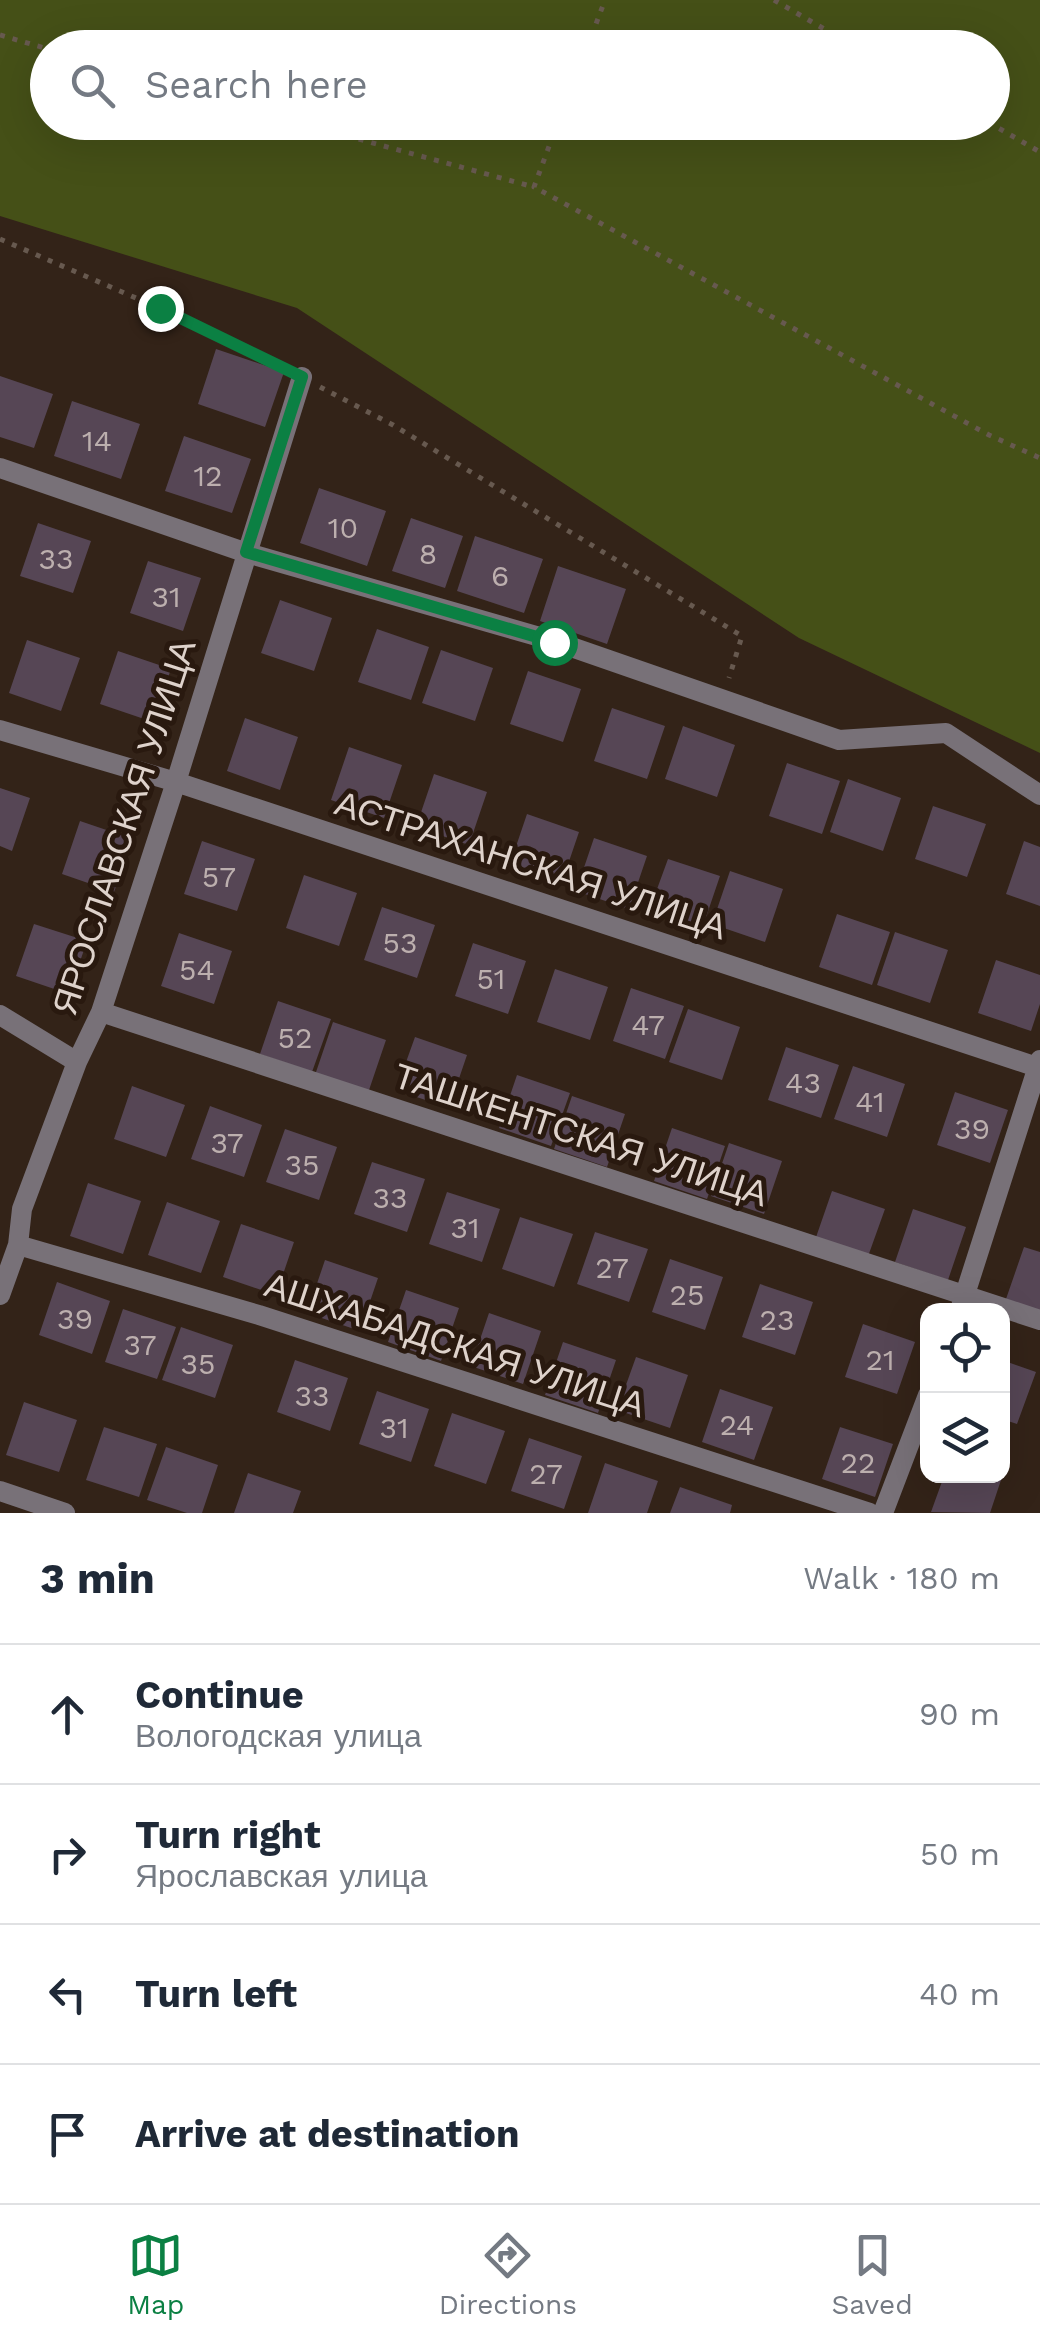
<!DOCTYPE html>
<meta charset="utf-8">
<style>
body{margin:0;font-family:"Work Sans",sans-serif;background:#f2f2f3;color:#1f2937}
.controls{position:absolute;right:30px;bottom:30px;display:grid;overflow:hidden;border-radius:20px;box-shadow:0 10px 40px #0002}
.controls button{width:90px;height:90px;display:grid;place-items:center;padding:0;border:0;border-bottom:2px solid #e0e1e3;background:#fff;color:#1f2937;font:50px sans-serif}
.stop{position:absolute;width:30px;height:30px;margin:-22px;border:8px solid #0b8043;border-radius:50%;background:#fff}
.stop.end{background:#0b8043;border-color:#fff;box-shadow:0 2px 10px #0008}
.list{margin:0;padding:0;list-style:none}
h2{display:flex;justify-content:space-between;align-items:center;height:130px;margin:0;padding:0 40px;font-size:42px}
h2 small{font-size:32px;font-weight:400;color:#747a83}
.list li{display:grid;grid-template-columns:65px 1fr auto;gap:30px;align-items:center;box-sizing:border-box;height:140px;padding:0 40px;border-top:2px solid #e0e1e3}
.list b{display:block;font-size:38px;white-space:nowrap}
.list p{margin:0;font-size:32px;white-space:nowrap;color:#747a83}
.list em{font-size:32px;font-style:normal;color:#747a83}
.icon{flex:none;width:55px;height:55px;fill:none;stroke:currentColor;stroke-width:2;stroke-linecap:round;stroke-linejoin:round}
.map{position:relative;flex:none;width:1040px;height:1513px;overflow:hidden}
.search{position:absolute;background:#fff;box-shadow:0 10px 40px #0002;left:30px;right:30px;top:30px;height:110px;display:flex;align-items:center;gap:25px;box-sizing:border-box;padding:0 35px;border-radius:55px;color:#747a83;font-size:38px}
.sheet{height:690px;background:#fff}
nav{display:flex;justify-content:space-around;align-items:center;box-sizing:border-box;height:140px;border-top:2px solid #e0e1e3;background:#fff;font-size:28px;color:#747a83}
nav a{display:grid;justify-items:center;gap:5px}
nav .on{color:#0b8043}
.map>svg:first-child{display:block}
.green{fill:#455017;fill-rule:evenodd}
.building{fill:#564655}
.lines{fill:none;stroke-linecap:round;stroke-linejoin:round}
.path{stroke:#67594f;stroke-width:5;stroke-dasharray:5 8;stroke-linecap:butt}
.minor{stroke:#787178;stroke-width:20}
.route{stroke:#0b8043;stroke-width:12}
.labels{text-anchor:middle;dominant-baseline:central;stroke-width:10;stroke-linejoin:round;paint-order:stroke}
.number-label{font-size:30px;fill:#bcafae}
.street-label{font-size:35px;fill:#ded2cb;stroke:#29190f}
</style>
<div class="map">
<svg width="1040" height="1513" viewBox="0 0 1040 1513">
<rect width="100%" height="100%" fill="#332318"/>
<path class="green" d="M0,0H1040V753L799,638L297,308L0,216ZM48,48H992V122H48Z"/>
<path class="building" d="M216,349L284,372L265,427L198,404Z
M0,376L53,394L34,448L0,437Z
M72,401L140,424L121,479L54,456Z
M184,436L251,459L232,513L165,491Z
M319,488L386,511L367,566L300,543Z
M411,518L463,536L445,588L392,571Z
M38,523L91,541L73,593L20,576Z
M475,536L543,559L524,613L457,591Z
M148,561L201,578L183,631L130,613Z
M558,566L626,589L607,644L540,621Z
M280,600L332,618L314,671L261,653Z
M377,629L429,647L411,700L358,682Z
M27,640L80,658L61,711L9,693Z
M441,650L493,668L475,721L422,703Z
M118,651L171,669L153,722L100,704Z
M528,671L581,689L563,742L510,724Z
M612,708L665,726L647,779L594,761Z
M245,718L298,737L280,790L227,771Z
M683,726L735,745L717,797L665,779Z
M349,747L402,765L384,818L331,800Z
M787,763L840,781L822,834L769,816Z
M434,774L487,792L469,845L416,827Z
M848,779L901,798L883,851L830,832Z
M0,788L30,798L12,851L0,846Z
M933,806L986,824L967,877L915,859Z
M527,814L579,832L561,885L509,867Z
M80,821L133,839L114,892L62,874Z
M594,838L647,856L629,909L576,891Z
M202,841L255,859L237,911L184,894Z
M1024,841L1040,847V906L1006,894Z
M668,859L720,876L702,929L649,911Z
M730,871L783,889L765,942L712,924Z
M304,875L357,893L339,946L286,928Z
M382,907L435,925L417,978L364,960Z
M837,914L890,932L872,985L819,967Z
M34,924L87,941L69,994L16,976Z
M895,932L948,950L930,1003L877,985Z
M179,933L232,951L214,1004L161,986Z
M473,943L526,961L508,1014L455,996Z
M996,960L1040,975V1004L1031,1031L978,1013Z
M555,969L608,987L590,1040L537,1022Z
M631,988L684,1006L665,1059L613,1041Z
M278,1001L331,1019L312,1072L260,1054Z
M688,1009L740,1027L722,1080L669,1062Z
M333,1022L386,1040L368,1093L315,1075Z
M415,1037L467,1055L449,1108L396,1090Z
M786,1047L839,1065L821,1118L768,1100Z
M853,1066L905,1084L887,1137L834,1119Z
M517,1075L570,1093L551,1146L499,1128Z
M132,1086L185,1105L166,1157L114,1139Z
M955,1092L1008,1110L990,1163L937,1145Z
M572,1096L625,1114L607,1167L554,1149Z
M210,1106L262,1125L244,1177L191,1159Z
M672,1128L725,1146L707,1199L654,1181Z
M285,1129L337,1147L319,1200L266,1182Z
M729,1143L782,1161L764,1214L711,1196Z
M372,1162L425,1179L407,1232L354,1214Z
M88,1183L141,1201L123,1254L70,1236Z
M832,1191L885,1209L866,1262L814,1243Z
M447,1192L500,1209L482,1262L429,1244Z
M167,1202L220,1221L201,1273L148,1255Z
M913,1209L966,1227L948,1280L895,1262Z
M520,1217L573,1234L554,1287L502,1269Z
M241,1224L294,1242L276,1295L223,1277Z
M595,1232L648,1249L629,1302L577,1284Z
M1024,1247L1040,1252V1311L1006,1299Z
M670,1259L723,1277L705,1330L652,1312Z
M325,1260L378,1278L360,1331L307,1313Z
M57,1282L110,1301L92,1354L39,1335Z
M760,1284L813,1302L795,1355L742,1337Z
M406,1290L459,1308L441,1361L388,1342Z
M123,1309L176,1327L157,1379L105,1362Z
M489,1313L541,1331L523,1384L471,1366Z
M863,1324L915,1342L897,1394L845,1377Z
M181,1327L233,1345L215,1398L162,1380Z
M563,1342L616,1360L598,1413L545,1395Z
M636,1357L688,1375L670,1428L617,1410Z
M295,1360L348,1378L330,1431L277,1412Z
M1002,1360L1036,1372L1017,1424L1002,1419Z
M720,1389L773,1407L754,1460L702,1442Z
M377,1391L429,1409L411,1462L359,1444Z
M24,1402L77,1420L59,1472L6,1455Z
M452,1413L505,1431L486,1484L434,1466Z
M104,1427L157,1444L139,1497L86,1480Z
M840,1427L893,1444L875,1497L822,1479Z
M529,1438L582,1456L564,1509L511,1491Z
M166,1447L218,1465L202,1513H187L147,1500Z
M605,1463L658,1481L647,1513H588Z
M248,1473L301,1491L293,1513H234Z
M944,1476L1002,1477L990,1513L931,1512Z
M680,1487L732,1505L730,1513H670Z"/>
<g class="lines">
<path class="path" d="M774,0L857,48
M0,35L48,49
M587,48L605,0
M296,122L534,187
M558,122L534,187L989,435L1040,458
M988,122L1040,152
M0,239L159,308L284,368
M320,387L393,425L742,636L729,678"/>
<path class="minor" d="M0,468L247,553L554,641L839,740L946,733L1040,795
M0,730L176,782L1040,1068
M101,1012L1040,1320
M0,1015L77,1062
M18,1245L259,1315L870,1513
M0,1295L18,1245L22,1209L77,1062L101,1012L176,782L302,377
M960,1310L1040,1060
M0,1491L65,1513
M883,1513L928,1395"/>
</g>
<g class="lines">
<path class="route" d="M160,308L302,377L246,552L554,642"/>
</g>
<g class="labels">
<g class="number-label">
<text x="97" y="440">14</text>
<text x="208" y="475">12</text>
<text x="343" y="527">10</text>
<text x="428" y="553">8</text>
<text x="56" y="558">33</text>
<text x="500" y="575">6</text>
<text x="166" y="596">31</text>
<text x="219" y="876">57</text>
<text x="400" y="942">53</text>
<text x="197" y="969">54</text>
<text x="491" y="978">51</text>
<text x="648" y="1024">47</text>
<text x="295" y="1037">52</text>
<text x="803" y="1082">43</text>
<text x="870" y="1101">41</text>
<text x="972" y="1128">39</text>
<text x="227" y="1142">37</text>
<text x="302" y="1164">35</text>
<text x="390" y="1197">33</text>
<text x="465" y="1227">31</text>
<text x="612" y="1267">27</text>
<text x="687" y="1294">25</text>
<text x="75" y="1318">39</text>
<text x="777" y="1319">23</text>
<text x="140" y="1344">37</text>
<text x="880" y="1359">21</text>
<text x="198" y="1363">35</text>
<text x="312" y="1395">33</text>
<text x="737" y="1424">24</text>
<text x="394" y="1427">31</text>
<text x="858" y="1462">22</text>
<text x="546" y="1473">27</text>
</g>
<g class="street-label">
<text transform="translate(124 827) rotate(-72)">ЯРОСЛАВСКАЯ УЛИЦА</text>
<text transform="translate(531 865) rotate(18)">АСТРАХАНСКАЯ УЛИЦА</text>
<text transform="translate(581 1135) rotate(18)">ТАШКЕНТСКАЯ УЛИЦА</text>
<text transform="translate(455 1345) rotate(18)">АШХАБАДСКАЯ УЛИЦА</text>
</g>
</g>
</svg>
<div class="controls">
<button><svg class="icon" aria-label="locate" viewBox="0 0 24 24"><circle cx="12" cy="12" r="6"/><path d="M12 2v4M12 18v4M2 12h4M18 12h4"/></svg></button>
<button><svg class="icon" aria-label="layers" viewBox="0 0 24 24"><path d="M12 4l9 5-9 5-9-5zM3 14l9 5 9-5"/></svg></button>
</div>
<div class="stop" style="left:554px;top:642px"></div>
<div class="stop end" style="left:160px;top:308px"></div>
<div class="search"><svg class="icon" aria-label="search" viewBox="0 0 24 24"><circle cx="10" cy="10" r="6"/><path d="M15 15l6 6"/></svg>Search here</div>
</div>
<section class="sheet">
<h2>3 min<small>Walk · 180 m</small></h2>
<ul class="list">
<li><svg class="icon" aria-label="ahead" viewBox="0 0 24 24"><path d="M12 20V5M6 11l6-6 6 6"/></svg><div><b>Continue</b><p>Вологодская улица</p></div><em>90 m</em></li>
<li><svg class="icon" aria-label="right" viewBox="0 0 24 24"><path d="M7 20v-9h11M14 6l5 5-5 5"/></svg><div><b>Turn right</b><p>Ярославская улица</p></div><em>50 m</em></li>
<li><svg class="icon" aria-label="left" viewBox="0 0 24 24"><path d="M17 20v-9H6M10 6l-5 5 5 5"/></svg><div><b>Turn left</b></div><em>40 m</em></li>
<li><svg class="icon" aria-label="arrive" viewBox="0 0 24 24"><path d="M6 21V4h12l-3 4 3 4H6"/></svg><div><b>Arrive at destination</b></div></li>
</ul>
</section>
<nav>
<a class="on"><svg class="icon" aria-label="map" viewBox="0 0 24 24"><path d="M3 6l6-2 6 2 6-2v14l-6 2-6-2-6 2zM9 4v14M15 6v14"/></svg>Map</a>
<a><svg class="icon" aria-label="directions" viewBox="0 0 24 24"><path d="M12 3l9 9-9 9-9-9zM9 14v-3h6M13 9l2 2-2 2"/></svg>Directions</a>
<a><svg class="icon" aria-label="saved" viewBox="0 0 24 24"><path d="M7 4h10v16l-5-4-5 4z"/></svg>Saved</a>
</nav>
